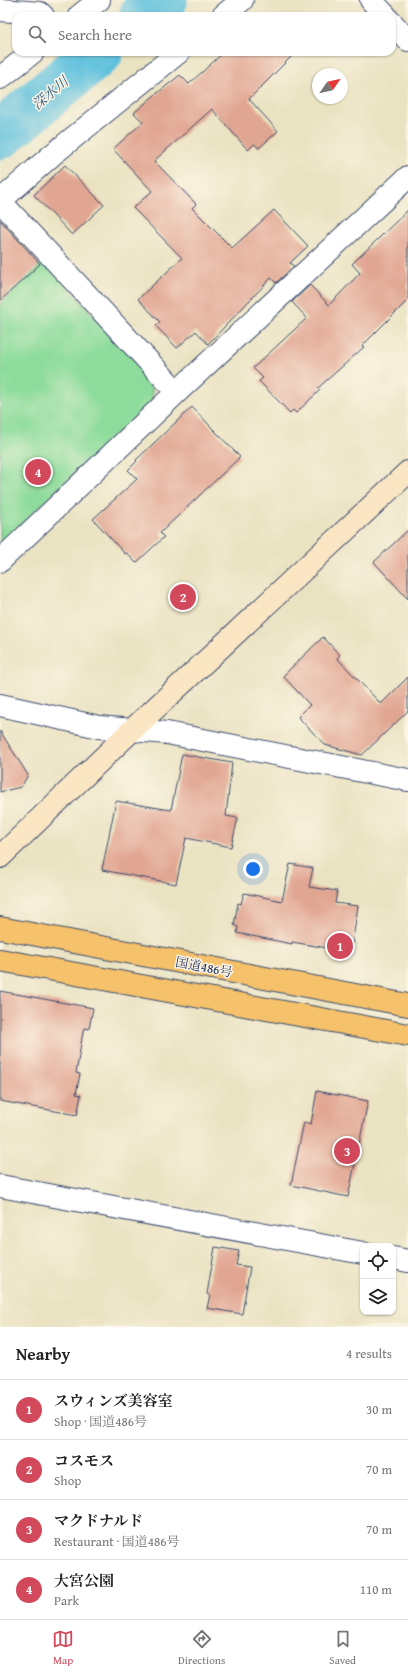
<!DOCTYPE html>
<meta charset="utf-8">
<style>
body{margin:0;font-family:"Gentium Book Plus","Noto Serif JP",serif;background:#f2f2f2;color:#222}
.controls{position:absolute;right:12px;bottom:12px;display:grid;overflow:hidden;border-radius:8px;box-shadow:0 1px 3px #0004}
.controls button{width:36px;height:36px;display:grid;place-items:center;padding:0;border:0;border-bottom:1px solid #e0e0e0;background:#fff;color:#222;font:20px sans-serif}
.compass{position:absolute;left:312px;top:68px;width:36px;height:36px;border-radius:50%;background:#fff;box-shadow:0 1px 3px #0004;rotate:56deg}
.you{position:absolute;left:253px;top:869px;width:14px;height:14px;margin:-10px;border:3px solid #fff;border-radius:50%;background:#1a73e8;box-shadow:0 0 0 6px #1a73e833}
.badge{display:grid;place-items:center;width:26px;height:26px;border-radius:50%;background:#d1495b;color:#fff;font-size:13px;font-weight:700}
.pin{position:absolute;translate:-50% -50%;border:2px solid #fff;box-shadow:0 1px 4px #0006}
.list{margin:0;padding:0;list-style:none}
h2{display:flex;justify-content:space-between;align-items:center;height:52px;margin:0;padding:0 16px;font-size:17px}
h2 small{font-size:13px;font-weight:400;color:#767676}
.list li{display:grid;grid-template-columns:26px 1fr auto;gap:12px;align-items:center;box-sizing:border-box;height:60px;padding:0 16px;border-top:1px solid #e0e0e0}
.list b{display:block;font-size:15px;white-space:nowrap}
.list p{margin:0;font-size:13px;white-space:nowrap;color:#767676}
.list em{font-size:13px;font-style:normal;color:#767676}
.icon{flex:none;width:22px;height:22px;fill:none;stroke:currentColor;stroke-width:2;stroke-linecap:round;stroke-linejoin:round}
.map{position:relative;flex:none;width:408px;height:1327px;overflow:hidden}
.search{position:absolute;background:#fff;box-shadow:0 1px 3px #0004;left:12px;right:12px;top:12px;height:44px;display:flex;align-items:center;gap:10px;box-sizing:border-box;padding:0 14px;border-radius:12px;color:#767676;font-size:15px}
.sheet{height:292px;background:#fff}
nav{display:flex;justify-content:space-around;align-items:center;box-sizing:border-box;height:56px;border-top:1px solid #e0e0e0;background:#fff;font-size:11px;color:#767676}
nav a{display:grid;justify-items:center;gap:2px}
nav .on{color:#d1495b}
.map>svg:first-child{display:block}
.green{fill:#8ddc9b;stroke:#54867c}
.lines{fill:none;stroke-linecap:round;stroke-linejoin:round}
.river{stroke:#5ec1dd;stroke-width:49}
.building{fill:#e1a692}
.street-casing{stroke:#3a4a6d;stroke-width:24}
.secondary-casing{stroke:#3a4a6d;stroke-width:24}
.highway-casing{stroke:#3a4a6d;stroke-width:24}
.street{stroke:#fff;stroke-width:22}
.secondary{stroke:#fbe6c4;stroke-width:22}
.highway{stroke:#f5c16b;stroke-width:22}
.labels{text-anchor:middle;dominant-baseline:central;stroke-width:3;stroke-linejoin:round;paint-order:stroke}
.street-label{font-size:13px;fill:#1b2f5e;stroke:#fcf5e5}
.water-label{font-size:14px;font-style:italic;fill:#2f5b84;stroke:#fcf5e5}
</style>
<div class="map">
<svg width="408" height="1327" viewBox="0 0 408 1327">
<rect width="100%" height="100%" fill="#fcf5e5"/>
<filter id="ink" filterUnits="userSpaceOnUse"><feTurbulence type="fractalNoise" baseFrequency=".025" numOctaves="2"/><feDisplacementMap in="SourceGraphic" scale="8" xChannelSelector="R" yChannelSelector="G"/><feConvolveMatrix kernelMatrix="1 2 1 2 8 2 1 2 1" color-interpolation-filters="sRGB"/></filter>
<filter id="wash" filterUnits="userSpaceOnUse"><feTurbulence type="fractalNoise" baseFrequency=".012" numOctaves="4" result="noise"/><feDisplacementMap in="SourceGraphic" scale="16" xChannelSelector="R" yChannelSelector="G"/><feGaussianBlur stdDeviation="0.9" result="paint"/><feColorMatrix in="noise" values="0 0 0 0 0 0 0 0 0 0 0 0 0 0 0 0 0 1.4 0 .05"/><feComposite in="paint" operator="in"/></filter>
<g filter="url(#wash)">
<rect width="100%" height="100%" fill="#eae3c2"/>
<path class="green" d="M44,262L152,378V401L0,544V304Z"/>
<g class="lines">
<path class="river" d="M143,16L163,0
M0,135L99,52"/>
</g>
<g id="blocks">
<path class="building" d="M224,52H296L249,99L278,131L259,148L254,144L248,150L212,109L154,161L196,204L192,208L232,248L274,210L308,246L290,263L294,266L276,283L271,278L208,344L196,331L177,348L156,326L160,322L138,299L182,258L133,208L152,191L113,149L143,122L134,113L150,99L180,75L189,84Z
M65,165L104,205L72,235L34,195Z
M408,210V300L362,346L364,347L318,388L320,390L296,413L293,410L290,413L259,381L263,378L253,368L307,318L292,302L310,285L329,305L360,273L352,264Z
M0,220L40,264L0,301Z
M192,407L240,457L160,533L164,537L136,563L127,553L125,554L93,519L137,479L128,470L137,461L136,460Z
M408,530V599L374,562Z
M323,637L340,655L337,658L381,704L408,677V711L362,755L325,745L298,717L310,705L283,676Z
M0,731L28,775L21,787L0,792Z
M182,754L232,763L226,816L238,818L231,847L186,838L176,884L102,870L116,801L171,810Z
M290,864L313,868L309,887L337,891L335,903L358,906L351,952L292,942V944L237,933L238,927L234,925L238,903L241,904L244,893L282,901Z
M0,991L93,1008L89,1029L84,1028L83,1032L76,1073L80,1074L76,1094L81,1095L77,1115L0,1101Z
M317,1091L368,1101L348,1197L291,1185L304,1122L311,1124Z
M215,1247L239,1251L236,1265L250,1267L242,1314L207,1308L210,1295L207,1294Z"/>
</g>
</g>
<g filter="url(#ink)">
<use href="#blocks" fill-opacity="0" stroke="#3a4a6d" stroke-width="1"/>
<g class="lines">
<defs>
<path id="street" d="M371,0L386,16
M0,10L40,13L43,16
M79,16L99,0
M223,16L242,0
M392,23L408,40
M0,78L33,52
M0,201L177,392
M0,201L52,155L179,52
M0,561L177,392L408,177
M0,705L99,727L167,733L408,780
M0,1186L363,1253
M393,1258L408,1261"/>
<path id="secondary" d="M0,857L131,731L408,472"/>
<path id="highway" d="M0,928L408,1005
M0,960L408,1035"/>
</defs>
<use href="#street" class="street-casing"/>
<use href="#secondary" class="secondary-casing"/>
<use href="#highway" class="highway-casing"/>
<use href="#street" class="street"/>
<use href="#secondary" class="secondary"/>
<use href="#highway" class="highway"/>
</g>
</g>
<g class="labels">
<g class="street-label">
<text transform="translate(204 967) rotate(11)">国道486号</text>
</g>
<g class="water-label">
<text transform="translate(50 93) rotate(-40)">深水川</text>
</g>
</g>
</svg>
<div class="controls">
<button><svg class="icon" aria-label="locate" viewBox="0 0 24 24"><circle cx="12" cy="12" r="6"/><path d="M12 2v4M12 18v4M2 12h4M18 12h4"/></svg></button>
<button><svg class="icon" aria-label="layers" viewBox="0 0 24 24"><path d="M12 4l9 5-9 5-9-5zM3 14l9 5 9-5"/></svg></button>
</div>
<svg class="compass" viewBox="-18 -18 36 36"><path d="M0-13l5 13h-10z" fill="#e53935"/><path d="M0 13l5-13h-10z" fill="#767676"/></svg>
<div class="you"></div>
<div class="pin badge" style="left:340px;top:946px">1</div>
<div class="pin badge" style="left:183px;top:597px">2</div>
<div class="pin badge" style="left:347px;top:1151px">3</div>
<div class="pin badge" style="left:38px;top:472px">4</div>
<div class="search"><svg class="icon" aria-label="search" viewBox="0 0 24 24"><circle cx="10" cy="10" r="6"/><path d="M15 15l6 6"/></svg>Search here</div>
</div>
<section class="sheet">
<h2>Nearby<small>4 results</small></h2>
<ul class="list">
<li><span class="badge">1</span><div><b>スウィンズ美容室</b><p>Shop · 国道486号</p></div><em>30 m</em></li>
<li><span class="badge">2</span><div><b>コスモス</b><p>Shop</p></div><em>70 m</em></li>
<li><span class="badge">3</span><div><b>マクドナルド</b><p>Restaurant · 国道486号</p></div><em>70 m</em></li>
<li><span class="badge">4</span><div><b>大宮公園</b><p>Park</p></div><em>110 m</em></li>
</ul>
</section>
<nav>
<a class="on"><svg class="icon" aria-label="map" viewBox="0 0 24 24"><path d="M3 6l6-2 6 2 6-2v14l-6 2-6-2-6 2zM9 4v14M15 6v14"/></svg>Map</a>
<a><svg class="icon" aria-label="directions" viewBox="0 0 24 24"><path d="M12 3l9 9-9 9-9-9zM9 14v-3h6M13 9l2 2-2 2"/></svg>Directions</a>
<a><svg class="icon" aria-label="saved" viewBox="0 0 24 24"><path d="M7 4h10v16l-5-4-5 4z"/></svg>Saved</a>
</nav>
